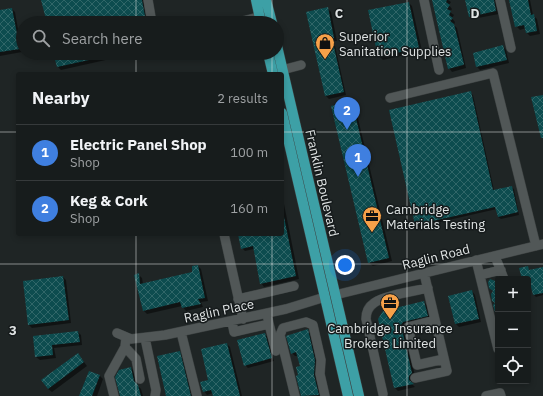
<!DOCTYPE html>
<meta charset="utf-8">
<style>
body{margin:0;font-family:"IBM Plex Sans",sans-serif;background:#202525;color:#f1f3f6}
.controls{position:absolute;right:12px;bottom:12px;display:grid;overflow:hidden;border-radius:4px;box-shadow:0 2px 6px #0003}
.controls button{width:36px;height:36px;display:grid;place-items:center;padding:0;border:0;border-bottom:1px solid #363a3b;background:#171c1c;color:#f1f3f6;font:20px sans-serif}
.you{position:absolute;left:345px;top:265px;width:14px;height:14px;margin:-10px;border:3px solid #fff;border-radius:50%;background:#1a73e8;box-shadow:0 0 0 6px #1a73e833}
.badge{display:grid;place-items:center;width:26px;height:26px;border-radius:50%;background:#f7a149;color:#fff;font-size:13px;font-weight:700}
.pin{position:absolute;translate:-50% -33px;filter:drop-shadow(0 1px 2px #0008)}
.pin::after{content:'';position:absolute;top:21px;width:14px;height:12px;background:inherit;clip-path:polygon(0 0,100% 0,50% 100%)}
.list{margin:0;padding:0;list-style:none}
h2{display:flex;justify-content:space-between;align-items:center;height:52px;margin:0;padding:0 16px;font-size:17px}
h2 small{font-size:13px;font-weight:400;color:#9ea1a3}
.list li{display:grid;grid-template-columns:26px 1fr auto;gap:12px;align-items:center;box-sizing:border-box;height:56px;padding:0 16px;border-top:1px solid #363a3b}
.list b{display:block;font-size:15px;white-space:nowrap}
.list p{margin:0;font-size:13px;white-space:nowrap;color:#9ea1a3}
.list em{font-size:13px;font-style:normal;color:#9ea1a3}
.icon{flex:none;width:22px;height:22px;fill:none;stroke:currentColor;stroke-width:2;stroke-linecap:round;stroke-linejoin:round}
.map{position:relative;flex:none;width:543px;height:396px;overflow:hidden}
.search{position:absolute;background:#171c1c;box-shadow:0 2px 6px #0003;left:16px;top:16px;width:268px;height:44px;display:flex;align-items:center;gap:10px;box-sizing:border-box;padding:0 14px;border-radius:22px;color:#9ea1a3;font-size:15px}
.panel{position:absolute;background:#171c1c;box-shadow:0 2px 6px #0003;left:16px;top:72px;width:268px;height:164px;border-radius:4px}
.map>svg:first-child{display:block}
.shadow{fill:#0007}
.building{fill:url(#building-cross-hatch)}
.lines{fill:none;stroke-linecap:round;stroke-linejoin:round}
.minor-casing{stroke:#3c4141;stroke-width:10}
.major-casing{stroke:#3c4141;stroke-width:11}
.minor{stroke:#515757;stroke-width:9}
.major{stroke:#3da0a6;stroke-width:10}
.grid{fill:none;stroke:#dfe3e3;stroke-width:1;stroke-opacity:0.55}
.labels{text-anchor:middle;dominant-baseline:central;stroke-width:3;stroke-linejoin:round;paint-order:stroke}
.poi-label{font-size:13px;fill:#dfe3e3;stroke:#161b1c;text-anchor:start}
.street-label{font-size:13px;fill:#dfe3e3;stroke:#161b1c}
.grid-label{font-size:13px;text-anchor:middle;font-weight:bold;fill:#dfe3e3;stroke:#161b1c;stroke-width:3;stroke-linejoin:round;paint-order:stroke}
</style>
<div class="map">
<svg width="543" height="396" viewBox="0 0 543 396">
<defs>
<pattern id="building-cross-hatch" width="8" height="8" patternUnits="userSpaceOnUse"><rect width="8" height="8" fill="#0d4c4f"/><path d="M0 0l8 8M0 8l8-8" fill="none" stroke="#306668"/></pattern>
</defs>
<rect width="100%" height="100%" fill="#1f2525"/>
<path class="shadow" d="M42,0H147V19L137,21L138,23H48Z
M433,0H448L451,2L449,5L452,9L450,12L454,15L452,18L455,22L454,25L457,28L466,68L452,72L449,68Z
M466,0H496L499,14L473,19L470,16Z
M510,0H530L533,15L537,19L540,34L530,36L527,33L526,28L520,30L516,26Z
M409,3L412,6L422,51L383,60L379,56Z
M327,8L331,12L337,41H334L346,95L329,99L326,96L307,12Z
M12,9L15,12L22,52L0,56V11Z
M503,46L506,50L509,63L480,70L477,67L474,53Z
M55,53H137L61,70L58,67Z
M470,93L473,95L494,190L511,187L514,189L519,215L501,219L498,217L497,209L418,227L416,224Z
M352,102L355,106L392,261L373,266L369,263L333,107Z
M282,203L284,204L299,279L264,287L261,283L254,249L245,251L242,248L239,234H282Z
M198,266L201,269L208,301L201,302L203,307L186,311L182,306L147,314L143,310L135,276L139,275L142,278L143,284L193,273Z
M527,267L530,271L543,268V295L536,297L534,295L531,281L528,282V279H523Z
M63,277L66,280L71,323L32,328L29,325Z
M472,291L475,295L481,322L459,327L456,324Z
M424,302L427,305L430,319L404,329L415,376L412,379V384L415,387L398,391L395,388L379,319Z
M307,330L310,334L318,364L321,396H302L299,376L301,367L298,356H295L292,353Z
M78,332L81,335L82,345L54,348L56,358L40,360L36,357L34,337Z
M264,334L268,337L274,361L248,368L245,365Z
M227,344L230,347L242,396H214L213,393L207,395L204,391Z
M179,352L182,355L193,396H167Z
M81,358L87,366L52,392L48,389Z
M131,368L134,371L137,385L141,389L143,396H121Z
M89,372L100,376L103,379L97,396H80Z"/>
<path class="building" d="M41,0H142L145,16L134,18L136,23H47Z
M432,0H447L446,2L450,5L447,9L451,11L449,15L453,18L450,21L454,24L464,64L463,65L448,69Z
M465,0H494L496,11L469,17Z
M509,0H528L531,15L534,14L537,31L526,33L524,25L515,27Z
M409,2L419,48L378,57L368,10Z
M328,7L334,38H332L344,92L325,96L306,12Z
M12,8L20,49L0,52V10Z
M503,45L507,60L476,67L473,53Z
M53,53H112V55L57,67Z
M471,91L493,190L512,186L518,212L498,217L495,207L415,225L389,110Z
M543,95V138H541L531,97Z
M352,101L389,258L368,263L331,106Z
M282,217H284L296,276L260,284L253,246L241,249L238,234H282Z
M198,265L205,298L198,299L201,304L182,308L180,302L143,311L134,275L139,273L140,284L192,272V266Z
M528,266L529,270L543,267V293L533,295L529,279H522L519,268Z
M63,276L69,320L28,325L23,281Z
M490,279L498,282V314L495,312L493,305L495,303L492,301L491,294L493,291L489,288L488,282Z
M472,290L479,319L455,324L448,296Z
M424,301L428,316L403,322L401,325L412,373L409,376V380L414,384L394,388L378,319L383,311Z
M308,329L315,360L314,375L319,395L301,396L296,376L298,375L296,367L300,366L296,352L291,354L286,336Z
M78,331L80,342L52,345L53,355L35,357L33,336Z
M265,333L272,358L244,366L237,340Z
M227,343L240,396H213L211,390L203,392L200,382L208,380L201,349Z
M180,351L191,396H166L157,356Z
M78,353L84,362L48,389L41,380Z
M131,367L134,381L138,385L141,396H120L115,377L119,370Z
M89,371L100,375L92,396H79Z"/>
<g class="lines">
<defs>
<path id="minor" d="M148,0L152,23
M424,0L439,70
M500,0L511,48
M235,23L259,17
M282,70L301,65
M390,98L493,73L536,246
M224,234L243,319
M495,256L504,279
M476,260L498,349
M480,275L501,270
M335,295L543,244
M238,299L294,286
M435,320L408,327L417,365L444,359
M232,322L234,332L269,324L267,314
M269,324L276,351
M181,332L197,396
M117,333L131,339L165,335L286,309L325,297
M145,338L156,390L155,396
M125,347L136,359L140,379
M415,378L447,371L424,273
M383,394L366,319C366,313 368,307 374,303C382,296 415,291 428,288
M114,396L109,376L125,347L126,337
M295,396L280,335L283,328L306,322L313,325L321,360L320,374L325,396
M486,396L500,393L501,396"/>
<path id="major" d="M256,0L261,23
M266,0L272,23
M277,46L359,396
M268,53L273,74
M282,113L348,396"/>
</defs>
<use href="#minor" class="minor-casing"/>
<use href="#major" class="major-casing"/>
<use href="#minor" class="minor"/>
<use href="#major" class="major"/>
</g>
<path class="grid" d="M136,0V23M272,0V23M407,0V396M136,53V74M272,53V74M0,132H18M282,132H543M136,234V396M272,234V396M0,264H543"/>
<defs>
<symbol id="shop-pin" viewBox="-11 -11 22 30"><path d="M0 17L-7.5 6A9.5 9.5 0 1 1 7.5 6Z" fill="#f7a149" stroke="#161b1c"/><path d="M-5-2.5h2.3a2.7 3.5 0 0 1 5.4 0H5L5.5 6h-11ZM-1.5-2.5h3a1.5 2.3 0 0 0-3 0Z" fill="#111"/></symbol>
<symbol id="office-pin" viewBox="-11 -11 22 30"><path d="M0 17L-7.5 6A9.5 9.5 0 1 1 7.5 6Z" fill="#f7a149" stroke="#161b1c"/><path d="M-6-3h4V-5.5h4V-3h4V5H-6ZM-1-4.5V-3h2v-1.5ZM-6 0V1H6V0Z" fill="#111"/></symbol>
</defs>
<g fill-rule="evenodd">
<use href="#shop-pin" x="314" y="32" width="22" height="30"/>
<use href="#office-pin" x="361" y="205" width="22" height="30"/>
<use href="#office-pin" x="379" y="292" width="22" height="30"/>
</g>
<g class="labels">
<g class="poi-label">
<text x="339" y="36">Superior<tspan x="339" dy="15">Sanitation Supplies</tspan></text>
<text x="386" y="209">Cambridge<tspan x="386" dy="15">Materials Testing</tspan></text>
<text x="390" y="328" text-anchor="middle">Cambridge Insurance<tspan x="390" dy="15">Brokers Limited</tspan></text>
</g>
<g class="street-label">
<text transform="translate(322 183) rotate(77)">Franklin Boulevard</text>
<text transform="translate(436 257) rotate(-14)">Raglin Road</text>
<text transform="translate(219 311) rotate(-12)">Raglin Place</text>
</g>
</g>
<g class="grid-label">
<text x="339" y="18">C</text>
<text x="475" y="18">D</text>
<text x="13" y="335">3</text>
</g>
</svg>
<div class="controls">
<button>+</button>
<button>−</button>
<button><svg class="icon" aria-label="locate" viewBox="0 0 24 24"><circle cx="12" cy="12" r="6"/><path d="M12 2v4M12 18v4M2 12h4M18 12h4"/></svg></button>
</div>
<div class="you"></div>
<div class="pin badge" style="left:358px;top:177px;background:#3f7fe0">1</div>
<div class="pin badge" style="left:347px;top:130px;background:#3f7fe0">2</div>
<div class="search"><svg class="icon" aria-label="search" viewBox="0 0 24 24"><circle cx="10" cy="10" r="6"/><path d="M15 15l6 6"/></svg>Search here</div>
<section class="panel">
<h2>Nearby<small>2 results</small></h2>
<ul class="list">
<li><span class="badge" style="background:#3f7fe0">1</span><div><b>Electric Panel Shop</b><p>Shop</p></div><em>100 m</em></li>
<li><span class="badge" style="background:#3f7fe0">2</span><div><b>Keg &amp; Cork</b><p>Shop</p></div><em>160 m</em></li>
</ul>
</section>
</div>
